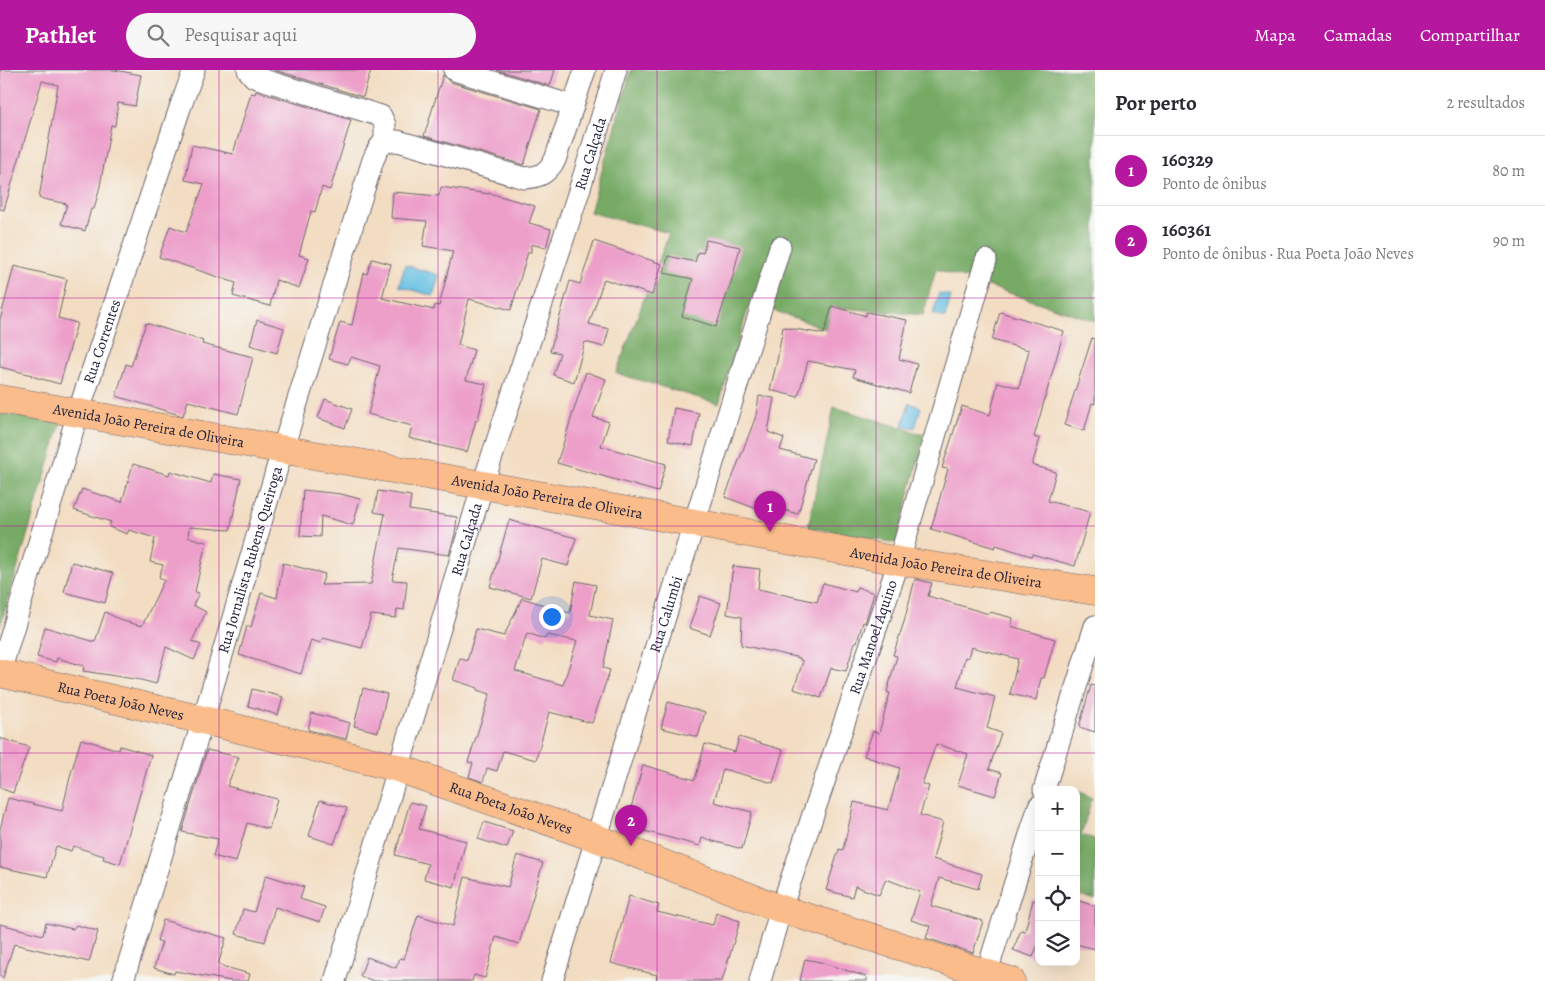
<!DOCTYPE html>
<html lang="pt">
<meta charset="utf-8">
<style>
body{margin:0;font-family:Alegreya,serif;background:#f7f7f7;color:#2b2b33}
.controls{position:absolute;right:15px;bottom:15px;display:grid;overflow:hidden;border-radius:10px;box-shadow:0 5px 20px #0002}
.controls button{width:45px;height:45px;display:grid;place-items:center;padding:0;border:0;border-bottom:1px solid #e1e1e2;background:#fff;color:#2b2b33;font:25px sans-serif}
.you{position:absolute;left:551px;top:546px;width:18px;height:18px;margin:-12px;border:4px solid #fff;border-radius:50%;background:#1a73e8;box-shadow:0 0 0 8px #1a73e833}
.badge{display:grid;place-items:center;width:32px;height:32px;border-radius:50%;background:#b5179e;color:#fff;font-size:16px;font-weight:700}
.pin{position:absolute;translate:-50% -41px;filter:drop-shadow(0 1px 2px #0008)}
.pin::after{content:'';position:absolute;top:26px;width:18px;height:15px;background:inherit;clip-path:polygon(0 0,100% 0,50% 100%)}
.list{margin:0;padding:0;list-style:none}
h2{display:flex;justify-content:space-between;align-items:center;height:65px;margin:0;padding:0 20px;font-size:21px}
h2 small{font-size:16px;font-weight:400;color:#7c7c81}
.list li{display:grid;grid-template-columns:32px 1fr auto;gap:15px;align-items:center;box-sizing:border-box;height:70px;padding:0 20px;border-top:1px solid #e1e1e2}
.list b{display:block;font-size:19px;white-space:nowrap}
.list p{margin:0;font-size:16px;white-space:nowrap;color:#7c7c81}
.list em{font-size:16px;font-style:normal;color:#7c7c81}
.icon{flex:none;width:28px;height:28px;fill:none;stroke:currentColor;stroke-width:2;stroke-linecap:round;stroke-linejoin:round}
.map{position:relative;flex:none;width:1095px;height:911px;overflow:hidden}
header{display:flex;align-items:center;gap:30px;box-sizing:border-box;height:70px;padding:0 25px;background:#b5179e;color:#fff}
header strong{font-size:24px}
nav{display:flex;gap:28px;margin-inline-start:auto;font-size:18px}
.search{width:350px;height:45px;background:#f7f7f7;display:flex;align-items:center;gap:12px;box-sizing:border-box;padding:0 18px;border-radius:28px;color:#7c7c81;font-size:19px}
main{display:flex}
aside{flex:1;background:#fff}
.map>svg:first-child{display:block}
.forest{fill:#76aa65;stroke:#4c6650}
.water{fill:#65bfe3;stroke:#44708f}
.building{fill:#ed9fca;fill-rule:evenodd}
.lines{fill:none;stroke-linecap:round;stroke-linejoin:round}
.minor-casing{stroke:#6b636a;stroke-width:23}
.primary-casing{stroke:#6b636a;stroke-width:29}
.minor{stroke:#fff;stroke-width:21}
.primary{stroke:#f9bc8a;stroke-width:28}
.grid{fill:none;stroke:#b5179e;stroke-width:1;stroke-opacity:0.55}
.labels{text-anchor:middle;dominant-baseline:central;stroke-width:4;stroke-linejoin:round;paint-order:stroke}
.street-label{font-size:15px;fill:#22223b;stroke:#f6f6f2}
</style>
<header>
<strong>Pathlet</strong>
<div class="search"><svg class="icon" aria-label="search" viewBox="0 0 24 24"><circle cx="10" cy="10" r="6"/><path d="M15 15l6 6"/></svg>Pesquisar aqui</div>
<nav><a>Mapa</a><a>Camadas</a><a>Compartilhar</a></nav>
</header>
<main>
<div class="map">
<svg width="1095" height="911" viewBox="0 0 1095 911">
<rect width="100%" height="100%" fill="#f6f6f2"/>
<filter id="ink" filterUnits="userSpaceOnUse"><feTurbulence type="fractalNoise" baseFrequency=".02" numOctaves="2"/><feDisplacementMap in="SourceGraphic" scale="10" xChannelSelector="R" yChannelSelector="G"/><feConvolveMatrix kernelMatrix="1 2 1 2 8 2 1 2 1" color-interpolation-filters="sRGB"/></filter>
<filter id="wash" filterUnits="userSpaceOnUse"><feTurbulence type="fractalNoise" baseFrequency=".0096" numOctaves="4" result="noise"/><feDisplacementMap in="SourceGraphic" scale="20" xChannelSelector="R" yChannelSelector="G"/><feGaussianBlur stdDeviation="1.12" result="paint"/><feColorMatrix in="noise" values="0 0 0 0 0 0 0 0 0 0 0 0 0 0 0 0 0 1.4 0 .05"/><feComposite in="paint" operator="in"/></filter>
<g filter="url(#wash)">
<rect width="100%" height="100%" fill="#f3ddc2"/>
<path class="forest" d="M631,0H1095V251L936,199L923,245L832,237L826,259L750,232L719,334L616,303L669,163L590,142Z
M834,337L925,365L896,473L808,457Z
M0,344L61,352L0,557Z
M1076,720L1092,728L1081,765L1095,769V830L1076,824Z"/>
<path class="water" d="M405,195L439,205L433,226L399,216Z
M939,223L951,226L945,248L933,244Z
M909,333L921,337L915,358L903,355Z"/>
<g id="blocks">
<path class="building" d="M0,0H115L141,5L135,36L118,33L115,56L111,55L100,116L94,139H91L85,161L61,154L67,134L39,128L58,15L42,11L4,140L0,139Z
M274,0H371L363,27Z
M497,0H555L550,16Z
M443,5L450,12L541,39L524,95L424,66Z
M256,21L351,50L330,120L322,117L315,142L311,141L299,185L309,188L299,218L276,210L270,236L233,226L236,213L159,187L170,156L186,162L204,114L185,110L192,75L233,84L251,23L255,24Z
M441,117L489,124V123L535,136L529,153L551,159L546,178L531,174V182H528L511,240L469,229L458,275L474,280L466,310L486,314L478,350H476L467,382L409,368L412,356L368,344L380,296L351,287L348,294L329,289L340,252L352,255L364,203L367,204L372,189L391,194L382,228L434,240L435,235L439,236L453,181L423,176L427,151L391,148L393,122L439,126Z
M706,170L740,177L733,206L716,257L682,246L693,209L664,203L668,186L695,192L698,182L703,183Z
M594,171L662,194L652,225L604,209L589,254L609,259L604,277L585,272L574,312L553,305L560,283L550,281L570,211L580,214Z
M14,196L67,209L58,248L77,253L60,314L31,306L32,305L0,297V250Z
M832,236L866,246V242L907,250L899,289L917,294L909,323L853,307L855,300L808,291L798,327L770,320L777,291L783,257L824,264Z
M1000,242L1064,261L1034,367L1040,369L1032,395L1056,402L1048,431L1090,442L1075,496L1032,484L1031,486L996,475L995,478L931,459L948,399L942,398L962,336L990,345L998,312L1019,318L1029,280L992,270Z
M257,250L284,258L277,283L250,275Z
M146,253L203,271L202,274L253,287L238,344L188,331L183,346L116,326L126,294L131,296Z
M1092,268L1095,269V334L1092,333L1084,361L1064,355Z
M586,302L606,309L593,347L609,352L601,376L666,394L658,422L557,393Z
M759,326L774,328L768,362L784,368L780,380L814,389L798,444L759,433L757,439L725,427L756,346Z
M325,329L352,339L345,358L318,348Z
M674,338L699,343L693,376L668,371Z
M133,394L169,405L170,401L211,413L213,404L241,409L230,460L189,457L188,467L206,472L195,522L199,523L193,535L206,542L192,571L201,575L194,590L166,577L156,614L141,610L83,601L84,596L57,588L56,592L37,587L45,557L95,572L105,542L123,551L142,556L164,510L159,507L163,495L150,492L155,468L129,460L127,464L109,457L111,452L74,440L82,419L122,432Z
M303,420L341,424L360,429L353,455L321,446L320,467L300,466Z
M378,421L411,426L409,440L457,447L455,464L449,485L399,478L392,510L407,511L404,540L397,539L396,548L371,545L362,578L323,568L321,573L311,570L301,604L239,585L247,556L251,557L261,523L277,528L283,493L325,504L321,515L371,514L385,444L374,442Z
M509,450L576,468L568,496L542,489L531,528L490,517Z
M72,492L113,503L105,533L64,522Z
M733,496L760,499L758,519L817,532L823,513L856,522L857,517L874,523L865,553L863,552L857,572H855L846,601L831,598L821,628L794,619L803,591L800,590V588L741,575L742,547L727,544Z
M915,509L932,513L928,526L989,544L990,542L1013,548L1011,556L1055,569L1044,608H1041L1036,630L1010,624L1018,589L971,577L968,588L965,587L957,617L995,627L987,658L1001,663L989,699L1002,703L995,726L958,715L968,684L936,674L922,714L929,716L920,745L943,752L933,789L982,804L978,819L939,808L931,836L983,851L973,883L926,868L930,856L911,850L920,822L886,809L879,825L855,816L852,827L826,820L839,779L843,780L854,732L888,740L900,698L864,686L873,661L879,663L890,623L887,622L897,586L893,585L904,552Z
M576,511L596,515L590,545L613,550L603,598L610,600L592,653L549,642L536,690L503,681L497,701L487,698L483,712L469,707L473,693L468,692L490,624L477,620L478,618L453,610L460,588L467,591L476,559L504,566L522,528L570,543ZM527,563L545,569L547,565L577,571L563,615L515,601Z
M700,526L721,533L710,565L689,558Z
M1091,615L1095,616V662L1079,657Z
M363,618L387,624L378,662L354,656Z
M252,619L283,627L278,645L248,636Z
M668,632L705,642L698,667L661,658Z
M312,643L350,653L346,669L308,660Z
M739,667L783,680L773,713L723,699L714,732L752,742L742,779L702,768L700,776L626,756L643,695L695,710L705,674L735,682Z
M0,668L29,677L13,723L0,718Z
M81,669L119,680L120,676L151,685L120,794L103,789L104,786L73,776L71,781L56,776L47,807L0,797V759L8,728L62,741L71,703Z
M207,680L239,687L227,716L277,729L269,759L247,753L236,792L213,786L218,769L182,762Z
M320,730L347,738L334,774L309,766Z
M410,732L426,736L419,759L466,771L454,817L424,809L428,794L395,785Z
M484,752L513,761L507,778L478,769Z
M517,785L543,793L519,874L496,867L485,908L474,905L472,911H374L360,906L367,887L396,898L400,888L404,889L418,845L453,856L465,807L508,817Z
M266,805L304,817L300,829L325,837L320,852L275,837L265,872L236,864L243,839L254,842Z
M629,826L659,835L657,842L713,855L716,843L740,851L722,911H656L657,905L611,893Z
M1033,830L1039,831V872L1033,887L1013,880L1021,860L1025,861Z
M1076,830L1095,836V879L1076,874Z
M163,850L226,868L218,895L250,904L248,911H231L175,901L174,904L154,898L162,872L157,871Z
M46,853L73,859L76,855L98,861L89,892L14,874L3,908L0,907V854L43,865Z
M805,889L820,892L867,907V911H800Z"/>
</g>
</g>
<g filter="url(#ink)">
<use href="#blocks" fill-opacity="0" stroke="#6b636a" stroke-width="1"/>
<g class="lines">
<defs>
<g id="minor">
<path d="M248,0L254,7L381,46L385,55V72"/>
<path d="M454,0L573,36"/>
<path id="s1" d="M0,602L78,343L180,38L194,0"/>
<path d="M1044,720L1095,556"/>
<path id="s2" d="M123,911L203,650L282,381L373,90C380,75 380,71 398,71L524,108C540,107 546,104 555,90L585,0"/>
<path id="s3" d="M335,911L483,414L579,121L616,0"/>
<path id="s4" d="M552,911L780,177"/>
<path id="s5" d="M760,911L781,839L899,491L986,190"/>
<path d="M984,911L1039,736"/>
</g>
<g id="primary">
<path id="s6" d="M0,329L695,453L899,491L1095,521"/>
<path id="s7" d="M0,603L203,650L398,698L596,768L781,839L1011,911"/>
</g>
</defs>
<use href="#minor" class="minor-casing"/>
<use href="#primary" class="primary-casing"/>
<use href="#minor" class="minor"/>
<use href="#primary" class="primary"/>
</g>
</g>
<path class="grid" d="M219,0V911M438,0V911M657,0V911M876,0V911M0,228H1095M0,456H1095M0,683H1095"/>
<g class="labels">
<g class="street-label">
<text stroke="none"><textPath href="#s3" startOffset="866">Rua Calçada</textPath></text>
<text stroke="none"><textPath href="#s1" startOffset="346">Rua Correntes</textPath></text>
<text stroke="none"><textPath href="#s6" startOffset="151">Avenida João Pereira de Oliveira</textPath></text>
<text stroke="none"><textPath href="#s6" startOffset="556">Avenida João Pereira de Oliveira</textPath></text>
<text stroke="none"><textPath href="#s3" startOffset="461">Rua Calçada</textPath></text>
<text stroke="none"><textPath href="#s2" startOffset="440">Rua Jornalista Rubens Queiroga</textPath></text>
<text stroke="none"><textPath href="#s6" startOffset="961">Avenida João Pereira de Oliveira</textPath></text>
<text stroke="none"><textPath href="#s4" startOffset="384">Rua Calumbi</textPath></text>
<text stroke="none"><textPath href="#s5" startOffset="362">Rua Manoel Aquino</textPath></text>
<text stroke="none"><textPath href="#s7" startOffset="124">Rua Poeta João Neves</textPath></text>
<text stroke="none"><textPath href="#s7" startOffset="529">Rua Poeta João Neves</textPath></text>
</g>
</g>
</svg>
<div class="controls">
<button>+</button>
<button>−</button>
<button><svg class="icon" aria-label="locate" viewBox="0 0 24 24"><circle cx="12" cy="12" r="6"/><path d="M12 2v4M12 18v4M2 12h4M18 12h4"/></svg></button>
<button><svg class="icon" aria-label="layers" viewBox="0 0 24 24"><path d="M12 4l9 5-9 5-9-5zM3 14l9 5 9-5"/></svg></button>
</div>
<div class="you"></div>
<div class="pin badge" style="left:770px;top:462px">1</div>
<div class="pin badge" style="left:631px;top:776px">2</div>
</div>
<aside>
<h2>Por perto<small>2 resultados</small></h2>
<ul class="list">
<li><span class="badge">1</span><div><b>160329</b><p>Ponto de ônibus</p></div><em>80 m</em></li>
<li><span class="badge">2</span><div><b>160361</b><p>Ponto de ônibus · Rua Poeta João Neves</p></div><em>90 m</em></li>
</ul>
</aside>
</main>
